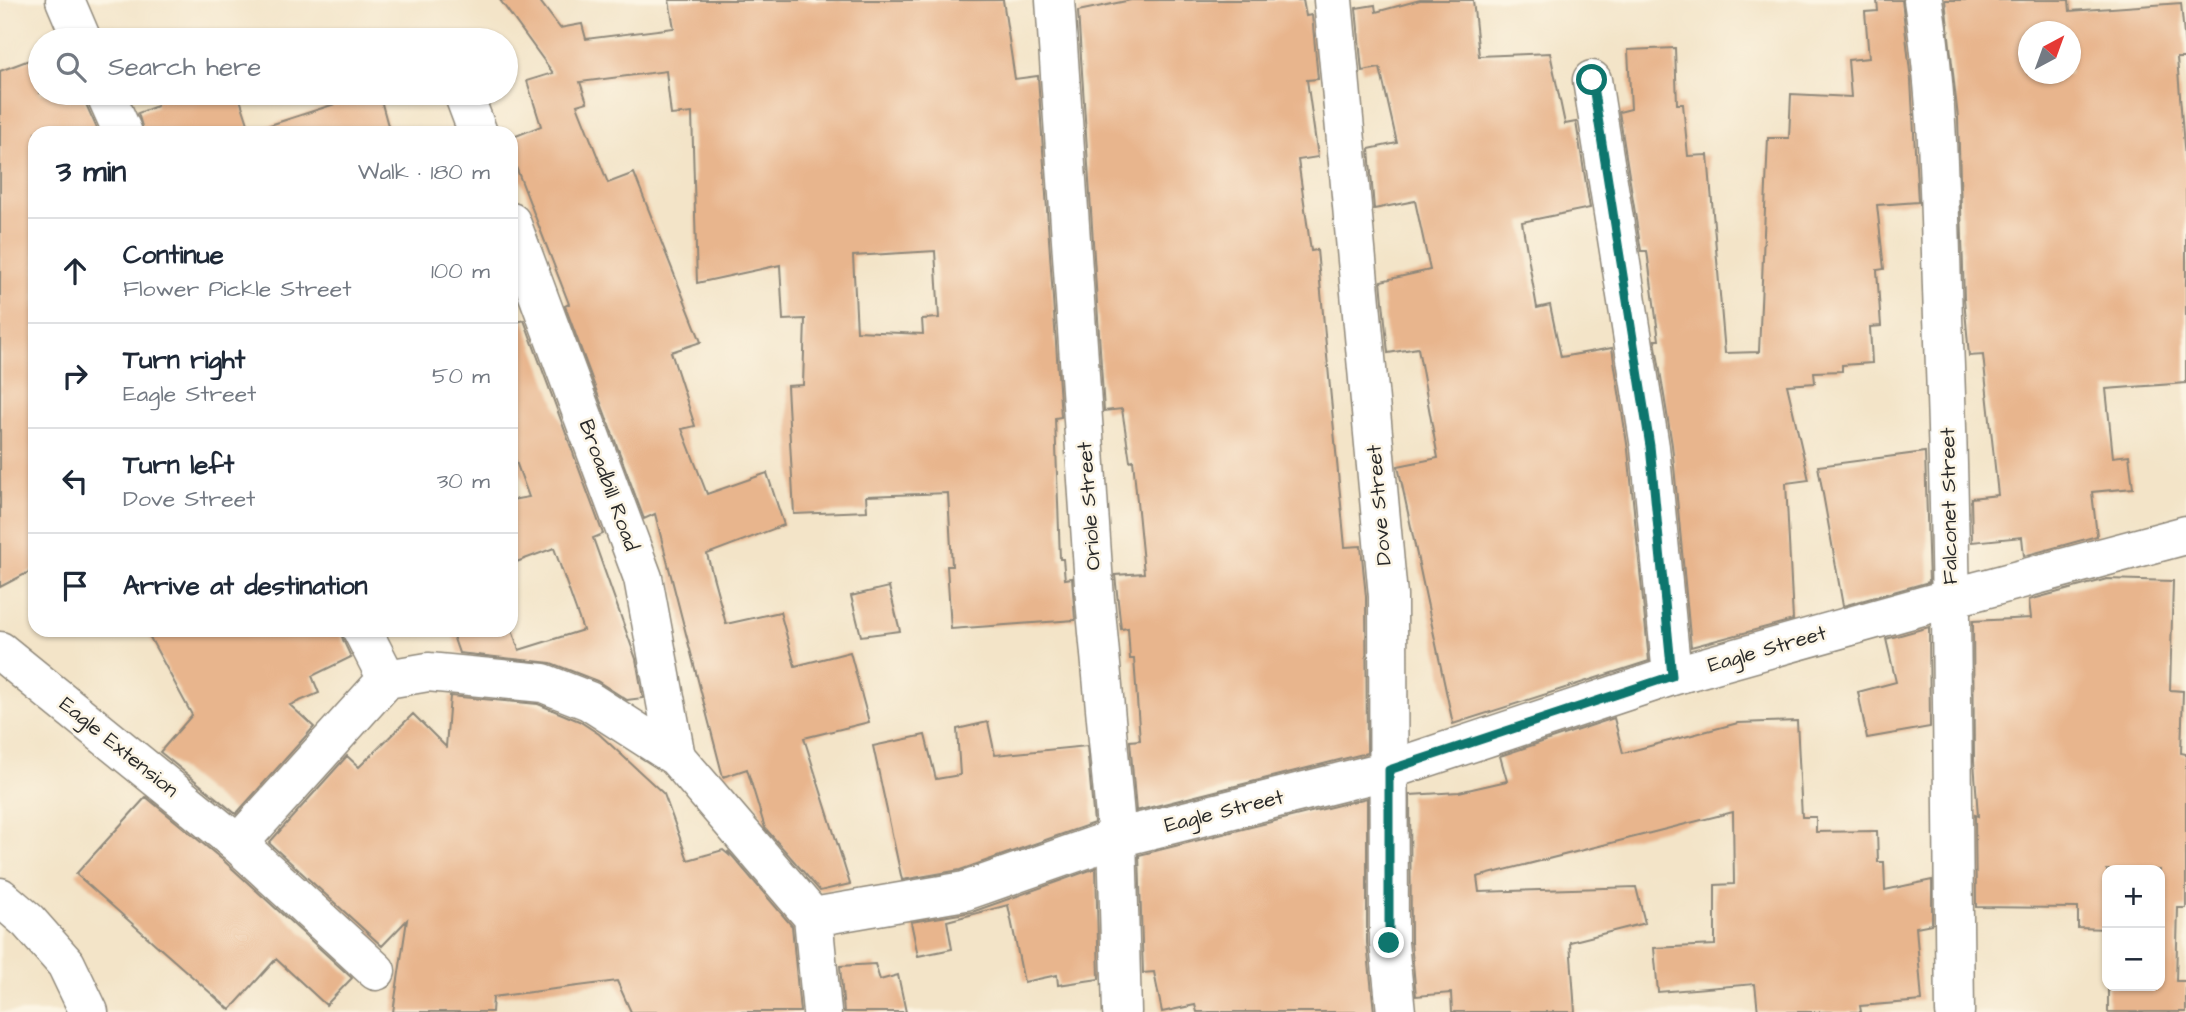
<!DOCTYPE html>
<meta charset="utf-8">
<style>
body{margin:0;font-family:"Architects Daughter",sans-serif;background:#f6f6f7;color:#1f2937}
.controls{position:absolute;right:21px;bottom:21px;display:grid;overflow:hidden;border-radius:14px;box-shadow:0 2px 5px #0004}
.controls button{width:63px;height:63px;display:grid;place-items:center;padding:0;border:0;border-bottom:2px solid #e0e1e3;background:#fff;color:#1f2937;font:35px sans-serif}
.compass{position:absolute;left:2018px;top:21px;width:63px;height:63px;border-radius:50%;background:#fff;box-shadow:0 2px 5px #0004;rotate:41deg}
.stop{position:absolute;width:21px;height:21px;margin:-16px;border:5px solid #0f766e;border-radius:50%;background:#fff}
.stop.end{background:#0f766e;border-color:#fff;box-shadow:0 2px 7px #0008}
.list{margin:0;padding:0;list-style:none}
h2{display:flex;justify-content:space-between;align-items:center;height:91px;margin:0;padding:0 28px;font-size:30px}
h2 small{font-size:23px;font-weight:400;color:#747a83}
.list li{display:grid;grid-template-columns:46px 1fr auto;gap:21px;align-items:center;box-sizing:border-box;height:105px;padding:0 28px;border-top:2px solid #e0e1e3}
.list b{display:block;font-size:26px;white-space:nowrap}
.list p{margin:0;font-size:23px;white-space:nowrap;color:#747a83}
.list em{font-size:23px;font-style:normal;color:#747a83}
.icon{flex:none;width:38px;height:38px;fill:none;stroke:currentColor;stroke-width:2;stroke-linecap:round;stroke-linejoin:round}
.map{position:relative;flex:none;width:2186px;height:1012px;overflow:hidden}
.search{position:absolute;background:#fff;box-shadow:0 2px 5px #0004;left:28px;top:28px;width:490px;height:77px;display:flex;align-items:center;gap:18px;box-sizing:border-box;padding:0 24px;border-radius:38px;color:#747a83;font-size:26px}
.panel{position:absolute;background:#fff;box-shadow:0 2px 5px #0004;left:28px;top:126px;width:490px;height:511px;border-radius:21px}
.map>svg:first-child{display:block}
.building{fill:#e8b58d;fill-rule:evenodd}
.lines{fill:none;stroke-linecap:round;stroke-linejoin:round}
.minor-casing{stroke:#8f887a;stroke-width:41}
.minor{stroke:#fff;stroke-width:38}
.route{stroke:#0f766e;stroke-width:9}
.labels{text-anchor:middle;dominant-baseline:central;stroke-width:5;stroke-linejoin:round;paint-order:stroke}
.street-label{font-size:21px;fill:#2b2b2b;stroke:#fcf5e5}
</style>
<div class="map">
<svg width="2186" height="1012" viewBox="0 0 2186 1012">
<rect width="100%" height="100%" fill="#fcf5e5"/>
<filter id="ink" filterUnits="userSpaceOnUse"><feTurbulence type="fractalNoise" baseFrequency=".0143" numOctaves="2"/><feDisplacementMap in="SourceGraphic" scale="14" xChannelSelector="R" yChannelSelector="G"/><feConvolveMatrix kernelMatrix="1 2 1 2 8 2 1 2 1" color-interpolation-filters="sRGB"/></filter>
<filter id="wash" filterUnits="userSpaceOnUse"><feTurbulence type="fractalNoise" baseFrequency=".00686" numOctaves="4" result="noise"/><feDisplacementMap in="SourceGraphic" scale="28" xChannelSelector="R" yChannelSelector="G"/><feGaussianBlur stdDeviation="1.57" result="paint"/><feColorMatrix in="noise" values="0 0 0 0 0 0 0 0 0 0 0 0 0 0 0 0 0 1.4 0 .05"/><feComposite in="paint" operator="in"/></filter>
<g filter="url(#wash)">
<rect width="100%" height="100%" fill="#f3e4c8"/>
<g id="blocks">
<path class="building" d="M500,0H539L560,28L582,24L586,39L674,28L669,0H1003L1015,79L1038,76L1061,417L1055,418L1060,559H1063L1065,579L1072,578L1075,620L951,629L947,566H952L948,493L866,496L867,511L794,514L787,386L803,385L805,319L783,320L780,265L697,283L692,113L671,115L666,71L580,82L587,102L577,105L608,183L634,173L701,342L671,352L695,426L682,429L707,494L767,473L784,525L707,554L726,624L780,612L795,666L850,652L869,722L804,738L850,884L820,891L765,828L747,769L723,777L655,514L644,519L565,306L569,304L511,154V138L541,126L527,81L553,73ZM935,251L939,318L922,319L923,334L857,331L853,256Z
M1131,0H1303L1306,16L1312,15L1318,79L1307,80L1318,157L1298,160L1311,251L1317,250L1345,547L1361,546L1366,597L1367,753L1136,811L1130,741L1140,740L1134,659H1130L1128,628L1121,629L1115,575L1144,573L1133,460L1130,461L1122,409L1104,411L1078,11Z
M1420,0H1473L1479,56L1550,53L1565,124L1576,122L1590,208L1522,222L1537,308L1550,305L1561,357L1612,348L1628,450L1649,661L1453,724L1398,466L1438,458L1418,348L1388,353L1381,281L1430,270L1415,201L1374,209L1369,149L1397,143L1380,68L1362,71L1356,8L1375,5L1376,12Z
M1877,0H1902L1911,81L1918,202L1877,205L1884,269L1877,270L1881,326L1870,327L1872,363L1842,365V371L1814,372L1815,383L1787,385L1809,480L1786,483L1793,620L1691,647L1672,445L1655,340H1659L1647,251H1641L1619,112L1631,109L1628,50L1675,48L1677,104H1683L1688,156L1708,155L1725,353L1759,352L1768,138H1789L1791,94L1851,97L1848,60L1869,58L1865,12L1878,11Z
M1945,0H2069L2070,11L2181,3L2186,58H2177L2186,172V383L2106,389L2113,457L2129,455L2133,488L2092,492L2097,536L2024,556L2022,537L1972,542L1971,498L1998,495L1983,355L1969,356L1964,298L1958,118ZM2028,32H2070V74H2028Z
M40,56V93H83L85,102L99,133H35V569L0,587V71Z
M153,93H238L251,133H144L138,113L157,106Z
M342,93H379L390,133H268L267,126L344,101Z
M524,320L603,534L593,538L636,659L643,698L627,700L597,681L551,663L459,653L451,630H512L519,650L583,630L554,548L511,564V500L529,497L511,448V324Z
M1925,452L1929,582L1843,606L1818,466Z
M2107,579L2173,581L2170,690L2183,691L2181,753L2186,754V908H2178L2176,981H2186V1012H2108V986H2160V870H2107V929L2078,928V908L1976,907L1975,815L1978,816L1974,761L1973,621L2031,618L2029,600Z
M889,587L900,631L861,636L851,596Z
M1929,627L1930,727L1867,738L1858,692L1896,682L1886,639Z
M146,630H340L343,640L351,657L312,676L319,693L290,705L314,727L236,814L160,752L192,715Z
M450,696L538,704L579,721L599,734L664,794L688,860L723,850L729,855L728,851L792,926L800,1012H631L617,981L493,997L492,1012H393L407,920L382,946L269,843L347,756L359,767L413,714L446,747Z
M1614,718L1623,753L1738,723L1797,721L1802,817H1816V832L1877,831L1878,862H1884L1885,890L1932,880V924L1916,927L1922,1001L1860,1006L1861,1012H1758L1755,984L1658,992L1654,948L1715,945V885L1734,884L1733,812L1477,877L1479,892L1636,887L1645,923L1570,942L1575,1012H1452L1451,993L1416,996L1411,942L1410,795L1459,792L1507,781L1500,756Z
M988,722L995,755L1087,746L1094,823L960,870L902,880L873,746L925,735L936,779L960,775L957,729Z
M146,797L224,861L352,978L326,1005L276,959L230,1010L76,874Z
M1367,798V943L1374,1012H1197L1195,1005L1162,1012L1154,972L1143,973L1139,855Z
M1096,868L1099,979L1058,985L1057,975L1024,982L1008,905L947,921L952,949L918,956L911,922L972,912Z
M875,964L880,980L898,975L906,1012H844L840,966Z"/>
</g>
</g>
<g filter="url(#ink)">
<use href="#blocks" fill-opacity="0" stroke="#8f887a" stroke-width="2"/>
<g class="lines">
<defs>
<path id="minor" d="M65,0L82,40
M1055,0L1095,600L1117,838L1122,1012
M1333,0L1388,596L1389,943L1396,1012
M1923,0C1940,105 1939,212 1943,317C1953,549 1952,780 1955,1012
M1592,80L1650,447L1672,676
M105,93L123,133
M463,93L478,133
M511,222L643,578L676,757
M362,630L387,679
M0,651L238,844L376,971
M387,679L428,672L543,683L589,701L676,757L813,917
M238,844L387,679
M0,897L28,921L66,964L89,1012
M813,917L965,891L1117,838L1389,770L1672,676L1951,598L2186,535
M813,917L822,1012"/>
</defs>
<use href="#minor" class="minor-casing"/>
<use href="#minor" class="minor"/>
</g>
</g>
<g class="lines" filter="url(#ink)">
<path class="route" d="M1389,943V770L1672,676L1650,446L1592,80"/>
</g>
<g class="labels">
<g class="street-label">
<text transform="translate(609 485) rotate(70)">Broadbill Road</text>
<text transform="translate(1379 505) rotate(-95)">Dove Street</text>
<text transform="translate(1089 506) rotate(-94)">Oriole Street</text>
<text transform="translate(1949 506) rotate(-91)">Falconet Street</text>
<text transform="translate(1767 649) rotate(-16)">Eagle Street</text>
<text transform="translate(119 747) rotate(39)">Eagle Extension</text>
<text transform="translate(1224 811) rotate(-14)">Eagle Street</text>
</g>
</g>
</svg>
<div class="controls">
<button>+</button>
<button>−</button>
</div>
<svg class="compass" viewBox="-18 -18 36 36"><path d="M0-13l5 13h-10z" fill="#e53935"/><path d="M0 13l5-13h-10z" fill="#747a83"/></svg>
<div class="stop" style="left:1592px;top:80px"></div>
<div class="stop end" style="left:1389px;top:943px"></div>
<div class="search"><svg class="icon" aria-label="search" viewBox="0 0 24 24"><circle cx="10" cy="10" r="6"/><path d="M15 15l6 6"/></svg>Search here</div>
<section class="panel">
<h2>3 min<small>Walk · 180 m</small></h2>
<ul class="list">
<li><svg class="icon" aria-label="ahead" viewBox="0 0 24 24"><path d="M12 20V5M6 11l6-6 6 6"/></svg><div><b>Continue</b><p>Flower Pickle Street</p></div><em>100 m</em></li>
<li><svg class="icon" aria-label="right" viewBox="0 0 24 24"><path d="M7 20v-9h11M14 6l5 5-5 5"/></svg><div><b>Turn right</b><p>Eagle Street</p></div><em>50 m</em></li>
<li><svg class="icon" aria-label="left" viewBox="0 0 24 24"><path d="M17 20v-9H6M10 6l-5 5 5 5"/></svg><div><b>Turn left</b><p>Dove Street</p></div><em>30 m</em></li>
<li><svg class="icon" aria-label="arrive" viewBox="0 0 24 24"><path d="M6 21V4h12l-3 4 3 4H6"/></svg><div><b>Arrive at destination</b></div></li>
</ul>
</section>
</div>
